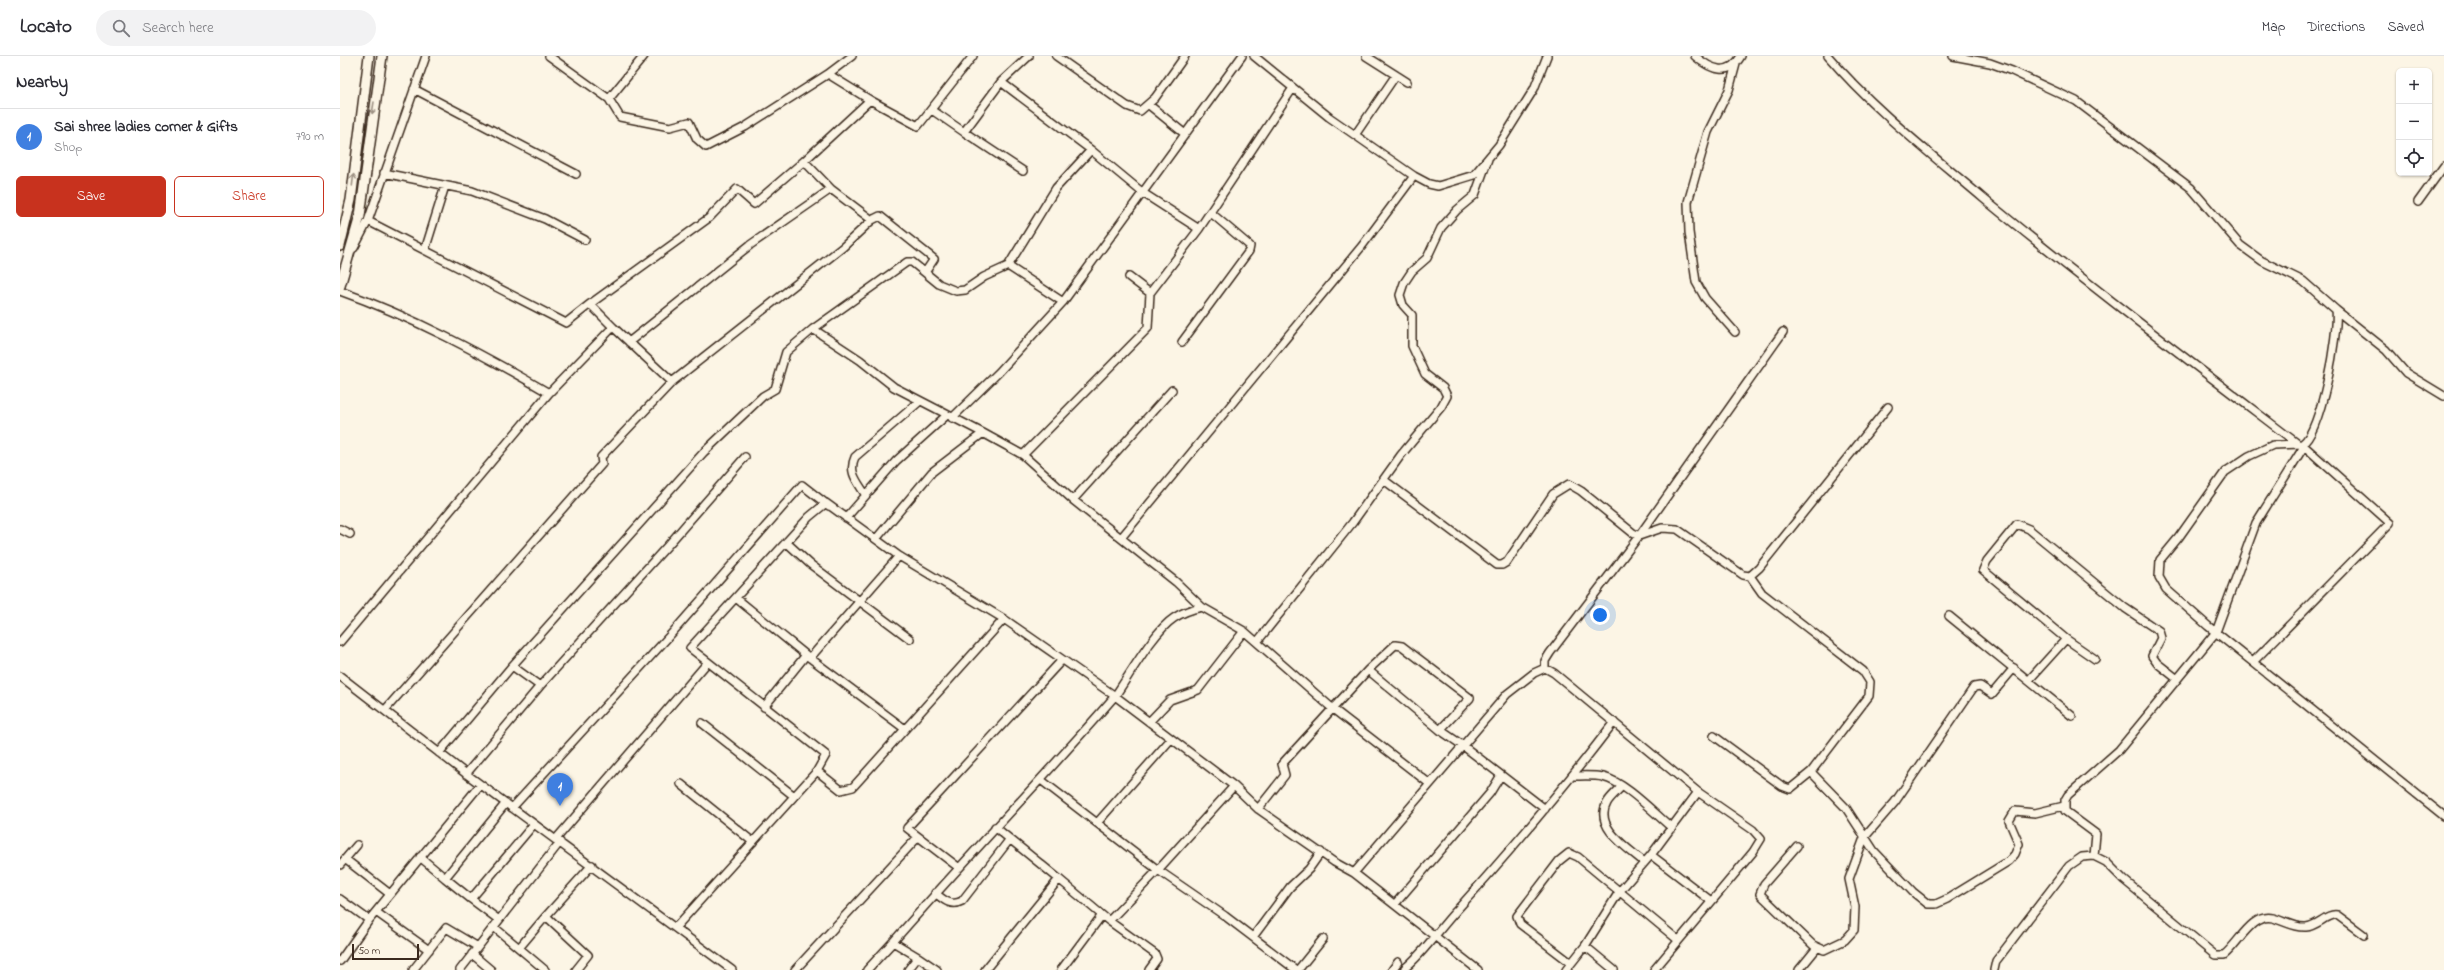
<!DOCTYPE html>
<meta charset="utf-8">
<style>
body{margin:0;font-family:"Indie Flower",sans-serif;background:#f2f2f3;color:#2b2b33}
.controls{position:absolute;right:12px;top:12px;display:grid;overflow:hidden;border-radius:6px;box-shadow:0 1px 3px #0004}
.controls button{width:36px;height:36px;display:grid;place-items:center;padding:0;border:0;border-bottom:1px solid #e1e1e2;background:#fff;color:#2b2b33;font:20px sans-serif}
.scale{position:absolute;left:12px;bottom:10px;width:67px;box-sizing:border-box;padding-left:4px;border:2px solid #3b2a1e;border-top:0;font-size:11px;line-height:14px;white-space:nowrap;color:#3b2a1e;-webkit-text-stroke:3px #fcf5e5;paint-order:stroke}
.you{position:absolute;left:1260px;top:559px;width:14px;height:14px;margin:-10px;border:3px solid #fff;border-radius:50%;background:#1a73e8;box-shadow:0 0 0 6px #1a73e833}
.badge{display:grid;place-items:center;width:26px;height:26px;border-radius:50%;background:#c8321e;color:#fff;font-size:13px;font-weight:700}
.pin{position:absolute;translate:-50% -33px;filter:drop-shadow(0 1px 2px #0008)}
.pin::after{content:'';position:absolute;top:21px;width:14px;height:12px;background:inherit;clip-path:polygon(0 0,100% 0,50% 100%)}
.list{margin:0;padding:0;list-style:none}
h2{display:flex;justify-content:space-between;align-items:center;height:52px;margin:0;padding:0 16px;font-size:17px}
h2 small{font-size:13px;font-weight:400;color:#7c7c81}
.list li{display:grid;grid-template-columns:26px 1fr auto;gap:12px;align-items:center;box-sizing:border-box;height:56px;padding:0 16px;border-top:1px solid #e1e1e2}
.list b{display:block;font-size:15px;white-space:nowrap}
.list p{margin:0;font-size:13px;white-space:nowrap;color:#7c7c81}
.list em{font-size:13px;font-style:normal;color:#7c7c81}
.actions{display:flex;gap:8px;padding:12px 16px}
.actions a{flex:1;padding:9px 0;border:1px solid #c8321e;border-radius:6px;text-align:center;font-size:14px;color:#c8321e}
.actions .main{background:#c8321e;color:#fff}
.icon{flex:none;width:22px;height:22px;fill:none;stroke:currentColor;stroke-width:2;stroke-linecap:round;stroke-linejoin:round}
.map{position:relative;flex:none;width:2104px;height:914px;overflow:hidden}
header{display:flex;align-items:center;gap:24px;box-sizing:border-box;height:56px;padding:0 20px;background:#fff;border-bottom:1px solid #e1e1e2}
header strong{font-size:19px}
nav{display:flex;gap:22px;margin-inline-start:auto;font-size:14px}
.search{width:280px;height:36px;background:#f2f2f3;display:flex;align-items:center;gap:10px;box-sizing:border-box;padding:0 14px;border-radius:22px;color:#7c7c81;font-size:15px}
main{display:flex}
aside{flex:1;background:#fff}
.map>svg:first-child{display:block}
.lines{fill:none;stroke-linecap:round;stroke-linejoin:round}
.minor-casing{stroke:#3b2a1e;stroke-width:10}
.tertiary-casing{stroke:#3b2a1e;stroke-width:12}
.minor{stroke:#fcf5e5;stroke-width:7}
.tertiary{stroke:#fcf5e5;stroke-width:9}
.oneway{stroke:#9c9082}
</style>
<header>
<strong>Locato</strong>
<div class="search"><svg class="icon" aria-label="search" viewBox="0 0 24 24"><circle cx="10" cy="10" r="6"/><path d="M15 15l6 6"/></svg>Search here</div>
<nav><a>Map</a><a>Directions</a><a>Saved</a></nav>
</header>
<main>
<aside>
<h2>Nearby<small></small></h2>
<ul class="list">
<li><span class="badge" style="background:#3f7fe0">1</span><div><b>Sai shree ladies corner &amp; Gifts</b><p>Shop</p></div><em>790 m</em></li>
</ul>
<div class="actions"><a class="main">Save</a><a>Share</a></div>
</aside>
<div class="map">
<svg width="2104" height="914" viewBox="0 0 2104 914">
<rect width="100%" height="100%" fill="#fcf5e5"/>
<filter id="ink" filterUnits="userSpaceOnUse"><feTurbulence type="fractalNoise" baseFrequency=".025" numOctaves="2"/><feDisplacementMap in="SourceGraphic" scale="8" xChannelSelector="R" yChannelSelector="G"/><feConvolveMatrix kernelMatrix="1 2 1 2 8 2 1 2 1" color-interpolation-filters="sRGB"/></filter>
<g filter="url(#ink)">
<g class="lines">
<defs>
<path id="minor" d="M209,0L269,43L280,61L330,71L349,66L357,83L366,91L405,71L488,18L530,44L464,105
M716,0L787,50L800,55L815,42L845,0
M914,0L989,61L1074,120L1089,128L1098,130L1134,119L1159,89L1194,33L1207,0
M1026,0L1067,26
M1355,0C1371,14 1389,21 1401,0
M1488,0C1534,54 1590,97 1644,143C1746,227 1852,307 1958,388
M1613,0L1650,7L1672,15L1736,45L1851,132L1900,189L1922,205L1963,225L1996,254C1999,276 1981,377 1962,388L1933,389L1909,400L1885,416L1839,481L1820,504L1819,521L1826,533L1868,570L2104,760
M488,18L512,0
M661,26L689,0
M74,33L236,118
M269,43L304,0
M530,44L578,70L633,0
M809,49L845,78
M592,54L624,76L661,26L751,94L803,137L859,173L810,237L789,221
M624,76L683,115
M1015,79L1056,19
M44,117L132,135L205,163L245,184
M491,133L532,164L540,160L594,203L586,215
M2078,146L2104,110
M28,165L226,267L250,248L273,271
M859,173L953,32
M14,192L28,165L86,0
M85,194L105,130
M0,235C73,261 142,298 209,337
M723,246L902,0
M250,248L369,162L397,133L414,148L464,105L491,133L410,189L289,286
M1996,254L2046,294L2066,317L2104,340
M473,273L520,304L554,331L643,377L592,416L536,483
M1395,276L1365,242L1356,226L1349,176L1348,146L1368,76L1389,34L1396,8
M842,286L909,195L910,190L870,156
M332,326L503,191L532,164
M612,362L659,316L723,246L668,210L716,132L751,94
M643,377L683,399L733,444L836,526L862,551
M683,399L808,272L810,237
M1044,424L1157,509H1162L1167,506L1213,438L1229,428L1241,435L1293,477L1299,480L1322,472L1337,473L1403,519L1410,520L1419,512L1548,351
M525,438C517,425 508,416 515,401L580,345
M733,444L832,334
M506,462L556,405L607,359
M0,473L10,478
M781,482L1022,190L1074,120
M446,486L470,508L570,583
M559,500L664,563
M396,542L466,599
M1609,560L1732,660
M0,586L209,337L273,271L332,326L261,401L262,408L45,654
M917,586L1013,466L1061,399L1101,351L1107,340L1103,332L1085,318L1072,290V259L1063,249L1060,239L1064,227L1072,215L1087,202L1101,172L1117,154L1135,139L1148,103
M1755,603L1726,583L1643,514L1647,505L1677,468L1689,473L1785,552L1819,575L1821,582L1812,600L1817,607L1836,622
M368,606L350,592L469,461L486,447L559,500L470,602
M1913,606L2050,467L1962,388
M172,610L364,396L423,340L435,333L446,296L473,273L567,206H572L599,228L616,235L625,234L644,221L668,210
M1205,612V605L1210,597L1299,480L1443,276
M1028,614L1055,589L1062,590L1130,642L1100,674
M0,620L129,720L392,914
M1689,624L1726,583
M200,630L329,488L405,401
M424,651L466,599L565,673
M809,666L830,644L858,634L904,575
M362,667L454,740
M1374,680L1442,730L1450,733L1471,716L1529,640L1530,626L1523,615L1422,537L1410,520
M99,697L172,610L200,630L126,718
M1471,716L1506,752L1534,795L1573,836L1588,848H1596L1607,843L1669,805L1675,798L1679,788L1669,765L1675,755L1695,757L1724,750
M1161,719L1205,753
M1232,720C1242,720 1253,719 1263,721C1285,726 1314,757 1332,772
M701,724L818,814L769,865
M341,728L413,786
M894,730L775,640C789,620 814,575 834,562C843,556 852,553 862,551L904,575L993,653L1090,728
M1282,730C1277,736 1270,741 1267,747C1253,771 1289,793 1304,806
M172,752L332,577L462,429L489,450
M918,753L945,719L942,708L1028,614L1100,674L1122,689L1161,719L1150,737L1055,848
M757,767L831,683
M655,771L719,823
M216,783L368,606L486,699L477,715
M1457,790L1424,828L1420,838L1473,889L1484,894L1505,884L1514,874L1515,851L1509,823L1524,782L1555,746L1634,631L1640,630L1652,638L1674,612
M1311,799L1371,845
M1754,800L1756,778L1725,755V744L1728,739L1779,694L1876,576L1916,467L1963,392L1962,388
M80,801L105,822
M5,803L50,838
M0,809L17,789
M618,811L567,772L722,604
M1014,817L1167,638L1194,617L1205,612L1214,617L1358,736L1311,799L1279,836L1245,890L1226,914
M595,837C604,844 611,851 622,845L670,783
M0,843L29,864
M131,843L105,822L166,747
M36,856L89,894
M159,864L131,843L194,768
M154,871L205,914
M336,871L477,715L501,734L513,731L664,563L775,640C702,724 625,803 553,886
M913,881L950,831L969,813L981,796
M1245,890L1274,914
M179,892L206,860
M132,898L151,914
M578,901L597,914
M0,905L29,864L140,729
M1231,907L1180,868L1177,860L1219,805L1229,797L1238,801L1338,884
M1065,912C1084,897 1099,873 1116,855C1171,794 1224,732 1274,666
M73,914L106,872L138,891
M120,914L220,786
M236,914L248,899L206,860L252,809
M455,914L578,781
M527,914L553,886L578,901L568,914
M645,914L719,823L769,865L815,898L817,903L809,914
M721,914L762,859
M956,914L885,860L818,814L894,730L918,753L994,806L1014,817L1138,914
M958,914L983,883
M1052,914L1058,906
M1314,914L1413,796L1421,783L1413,774L1358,736
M1459,914L1477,892
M1654,914L1656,905L1729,810L1742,801L1754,800L1766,806L1784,824L1875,899H1884C1899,887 1912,857 1933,862C1944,865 1955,872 1966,871C1978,870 1987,857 1997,859L2024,879"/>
<path id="tertiary" d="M0,190L11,144L29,0
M0,230L20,160L42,0"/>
</defs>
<use href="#minor" class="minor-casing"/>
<use href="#tertiary" class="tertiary-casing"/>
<use href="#minor" class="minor"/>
<use href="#tertiary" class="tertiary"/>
</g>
<defs><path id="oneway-shaft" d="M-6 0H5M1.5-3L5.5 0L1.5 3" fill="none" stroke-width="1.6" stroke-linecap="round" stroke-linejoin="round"/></defs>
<g class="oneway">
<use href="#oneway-shaft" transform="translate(33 52) rotate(99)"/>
<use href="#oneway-shaft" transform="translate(13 124) rotate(-83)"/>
</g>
</g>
</svg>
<div class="controls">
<button>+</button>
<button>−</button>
<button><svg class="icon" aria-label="locate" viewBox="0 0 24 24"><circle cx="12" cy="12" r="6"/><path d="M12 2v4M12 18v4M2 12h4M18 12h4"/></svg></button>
</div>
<div class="scale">50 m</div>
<div class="you"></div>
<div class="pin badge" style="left:220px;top:750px;background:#3f7fe0">1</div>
</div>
</main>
